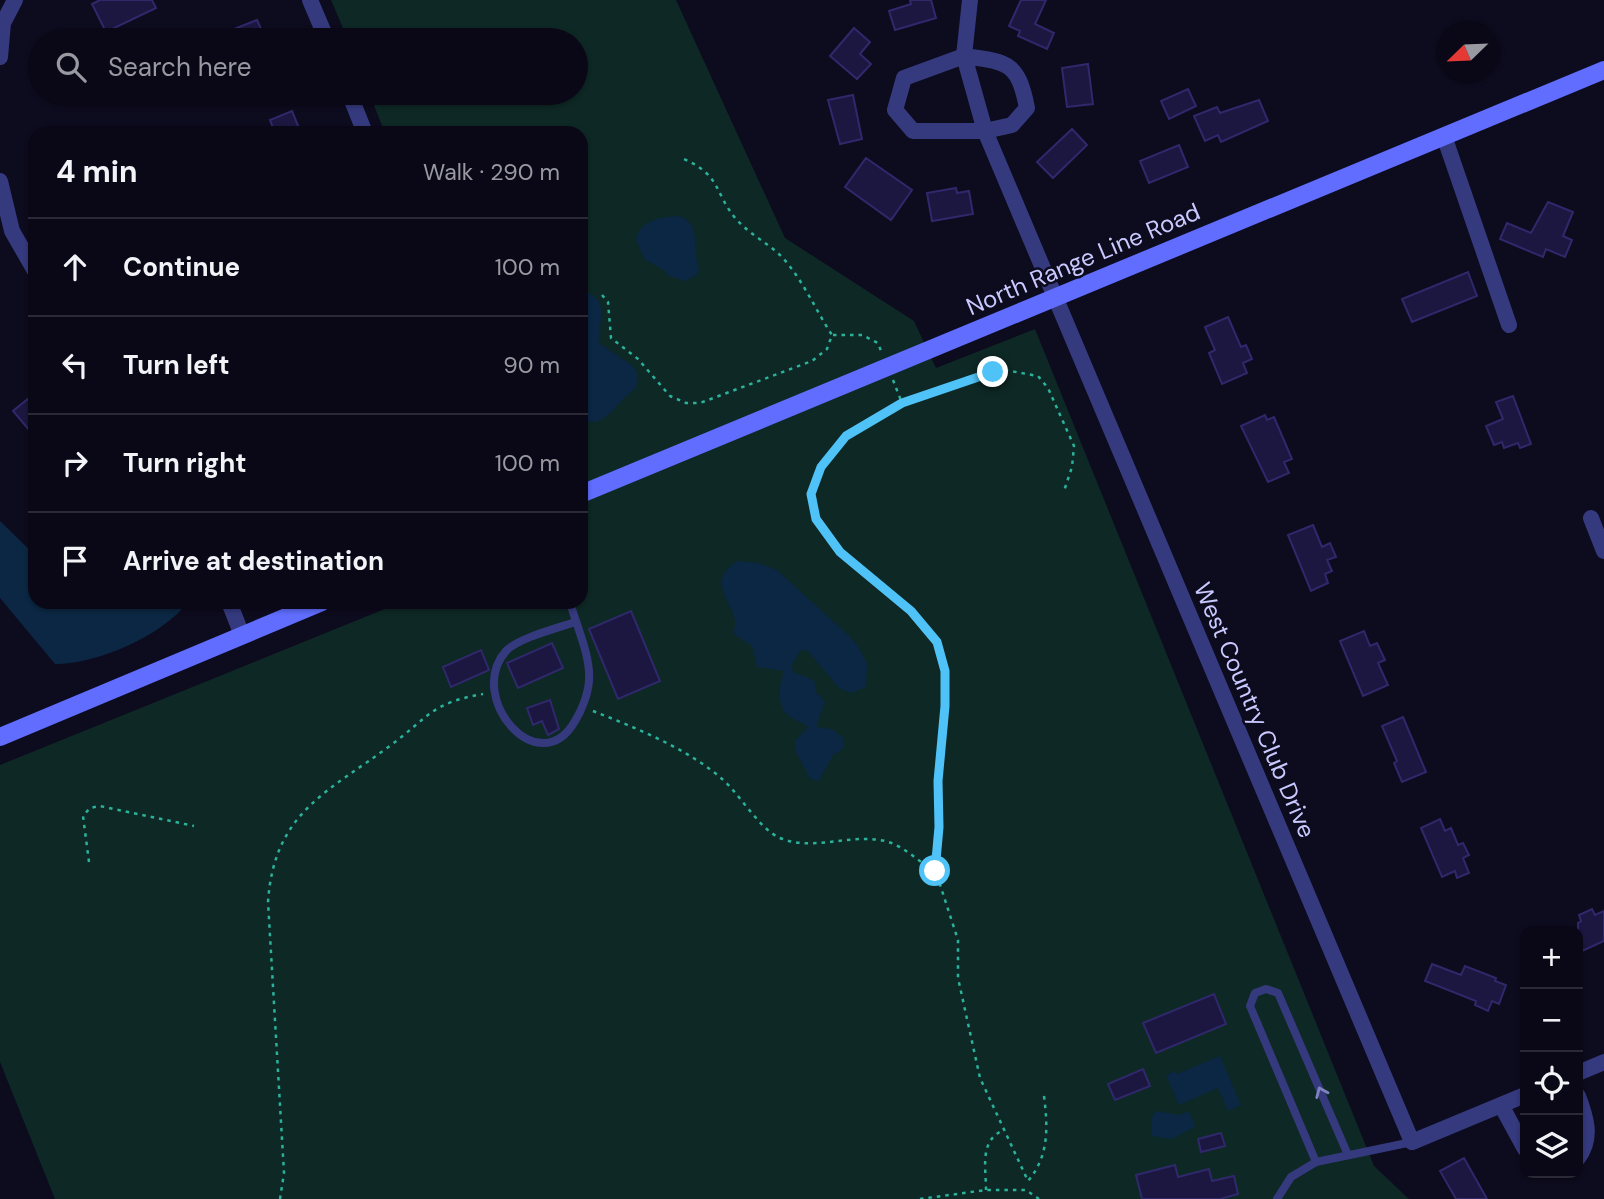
<!DOCTYPE html>
<meta charset="utf-8">
<style>
body{margin:0;font-family:"DM Sans",sans-serif;background:#181623;color:#f1f3f6}
.controls{position:absolute;right:21px;bottom:21px;display:grid;overflow:hidden;border-radius:14px;box-shadow:0 2px 5px #0004}
.controls button{width:63px;height:63px;display:grid;place-items:center;padding:0;border:0;border-bottom:2px solid #2a2935;background:#0a0816;color:#f1f3f6;font:35px sans-serif}
.compass{position:absolute;left:1436px;top:21px;width:63px;height:63px;border-radius:50%;background:#0a0816;box-shadow:0 2px 5px #0004;rotate:247deg}
.stop{position:absolute;width:21px;height:21px;margin:-16px;border:5px solid #4fc3f7;border-radius:50%;background:#fff}
.stop.end{background:#4fc3f7;border-color:#fff;box-shadow:0 2px 7px #0008}
.list{margin:0;padding:0;list-style:none}
h2{display:flex;justify-content:space-between;align-items:center;height:91px;margin:0;padding:0 28px;font-size:30px}
h2 small{font-size:23px;font-weight:400;color:#999aa1}
.list li{display:grid;grid-template-columns:46px 1fr auto;gap:21px;align-items:center;box-sizing:border-box;height:98px;padding:0 28px;border-top:2px solid #2a2935}
.list b{display:block;font-size:26px;white-space:nowrap}
.list em{font-size:23px;font-style:normal;color:#999aa1}
.icon{flex:none;width:38px;height:38px;fill:none;stroke:currentColor;stroke-width:2;stroke-linecap:round;stroke-linejoin:round}
.map{position:relative;flex:none;width:1604px;height:1199px;overflow:hidden}
.search{position:absolute;background:#0a0816;box-shadow:0 2px 5px #0004;left:28px;top:28px;width:560px;height:77px;display:flex;align-items:center;gap:18px;box-sizing:border-box;padding:0 24px;border-radius:38px;color:#999aa1;font-size:26px}
.panel{position:absolute;background:#0a0816;box-shadow:0 2px 5px #0004;left:28px;top:126px;width:560px;height:483px;border-radius:21px}
.map>svg:first-child{display:block}
.green{fill:#0e2825}
.water{fill:#0b2743}
.building{fill:#1b1740;stroke:#2f296c;stroke-width:2}
.lines{fill:none;stroke-linecap:round;stroke-linejoin:round}
.path{stroke:#2ab29b;stroke-width:2.5;stroke-dasharray:3.5 5;stroke-linecap:butt}
.lane{stroke:#353a7f;stroke-width:8}
.street{stroke:#353a7f;stroke-width:16}
.secondary{stroke:#606dff;stroke-width:18}
.oneway{stroke:#7f82bf}
.route{stroke:#4fc3f7;stroke-width:9}
.labels{text-anchor:middle;dominant-baseline:central;stroke-width:5;stroke-linejoin:round;paint-order:stroke}
.street-label{font-size:24px;fill:#c9c9ff;stroke:#0d0b1e}
</style>
<div class="map">
<svg width="1604" height="1199" viewBox="0 0 1604 1199">
<rect width="100%" height="100%" fill="#0d0b1e"/>
<path class="green" d="M331,0H676L785,238L914,321L936,368L1035,329L1374,1166L1409,1199H55L0,1062V765L402,602H581V133H385L369,93H576V40H348Z"/>
<path class="water" d="M679,216C702,223 692,251 699,269L697,275L685,281L667,275L666,271L645,260L636,240C640,220 660,217 679,216Z
M584,291C612,300 597,323 599,343L633,366L638,375L636,388C615,402 607,430 581,420V393L586,381L581,364V292Z
M0,521L35,555V602H188C162,636 98,664 55,664L0,598Z
M738,561L758,563L777,570L848,635L858,646L867,664L866,687L851,693L839,688L807,650L800,651L792,665L793,672L814,680L816,692L825,702L816,727L832,729L843,738L844,748L833,755L819,781L810,779L795,750V741L808,727C803,722 794,721 788,715C775,703 780,685 784,671L757,667L752,646L734,634C734,628 736,622 734,616C727,596 708,579 738,561Z
M1220,1056L1241,1105L1228,1111L1218,1088L1179,1105L1166,1075L1175,1071L1177,1074Z
M1155,1111L1179,1115L1189,1111L1195,1127L1171,1139L1152,1136L1151,1120Z"/>
<path class="building" d="M100,0H152L156,8L106,32L92,4Z
M910,0H931L936,18L895,30L889,11L911,4Z
M1021,0H1046L1035,24L1054,33L1047,49L1018,36L1020,31L1009,26Z
M257,20L266,40H239L234,29Z
M854,28L870,42L860,54L871,64L857,79L830,56Z
M1088,64L1093,104L1067,107L1062,68Z
M1188,89L1196,106L1169,119L1161,101Z
M853,95L862,139L840,144L828,100Z
M1259,100L1268,121L1221,142L1218,135L1205,141L1194,116L1217,107L1220,113Z
M292,111L301,133H275L270,120Z
M1072,129L1087,145L1053,178L1037,162Z
M1179,145L1188,167L1149,183L1140,161Z
M866,158L912,190L891,220L845,187Z
M956,188L957,193L969,191L973,214L932,221L927,193Z
M1548,202L1573,212L1563,236L1572,240L1565,257L1546,249L1543,257L1500,239L1507,223L1531,233Z
M1468,272L1477,296L1412,322L1402,299Z
M1228,317L1241,347L1246,345L1252,359L1243,363L1247,373L1222,384L1209,353L1215,350L1205,327Z
M35,393V437L13,411Z
M1513,396L1531,444L1520,448L1518,443L1504,448L1502,442L1494,445L1486,426L1503,419L1496,402Z
M1265,415L1267,420L1274,417L1292,459L1284,462L1289,473L1268,482L1241,426Z
M1313,525L1322,547L1330,543L1336,557L1327,560L1332,571L1325,574L1328,583L1311,591L1288,535Z
M631,611L660,681L618,699L589,629Z
M1364,631L1370,646L1377,643L1385,660L1378,663L1388,685L1363,696L1340,641Z
M552,643L563,668L518,688L507,663Z
M481,650L489,670L451,687L443,667Z
M550,700L559,729L548,735L542,721L533,725L527,708Z
M1403,717L1426,772L1402,782L1394,763L1397,761L1382,726Z
M1440,819L1445,831L1451,828L1458,845L1463,843L1469,855L1463,858L1469,873L1457,878L1455,871L1442,877L1421,828Z
M1592,909L1595,915L1604,911V941L1578,953V923L1581,921L1579,915Z
M1432,964L1461,975L1465,966L1496,978L1495,981L1506,985L1499,1004L1492,1001L1488,1011L1475,1005L1476,1001L1425,981Z
M1214,994L1226,1024L1156,1053L1143,1023Z
M1143,1069L1150,1086L1115,1100L1108,1084Z
M1221,1133L1225,1146L1201,1152L1198,1139Z
M1464,1158L1487,1199H1456L1440,1171Z
M1175,1165L1178,1177L1209,1169L1212,1181L1234,1176L1238,1194L1220,1199H1142L1136,1175Z"/>
<g class="lines">
<path class="path" d="M602,295L608,302L611,338L638,359L670,396L686,403H700L812,361L827,349L832,335C815,309 803,280 782,257C768,243 749,234 736,219C714,193 722,176 684,159
M833,335H862L878,343L881,351
M893,380L902,403
M593,711C636,728 686,748 721,778C740,794 759,829 780,838C813,852 850,833 885,841C905,846 918,862 935,871
M89,862L83,816L90,808L100,806L194,826
M1044,1096C1048,1128 1049,1156 1028,1181L980,1078L958,978V940L933,863L939,827L938,781L945,706V671L937,642L911,611L840,552L816,519L811,494L821,467L846,436L874,417L942,388L1005,370L1038,376L1048,388L1074,446L1072,467L1064,491
M986,1190C986,1167 979,1140 1004,1130
M280,1199L284,1173L268,902C274,812 328,792 391,745C430,716 431,703 483,694
M920,1199L986,1190H1026L1039,1199"/>
<path class="lane" d="M570,602C576,625 591,656 589,681C588,694 582,710 575,721C539,784 465,697 506,651C518,638 558,628 575,622
M1316,1162L1250,1006L1255,993L1266,989L1278,993L1348,1155
M1277,1199L1291,1177L1316,1162L1412,1142"/>
<path class="street" d="M310,0L327,40
M970,0L964,56L985,131L1412,1142L1525,1095
M964,56C1008,62 1018,62 1027,108L1012,125L985,131H913L895,110L904,78Z
M0,57L3,23L15,0
M349,93L365,133
M1444,136L1509,325
M0,181L12,231L35,271
M1591,518L1604,551
M229,602L242,635
M1578,1073L1604,1062
M1578,1096C1586,1117 1593,1138 1578,1158
M1501,1105L1525,1149"/>
<path class="secondary" d="M581,494L1604,70
M0,737L322,602"/>
</g>
<defs><path id="oneway-chevron" d="M-2-3.5L2.5 0L-2 3.5" fill="none" stroke-width="1.6" stroke-linecap="round" stroke-linejoin="round" transform="scale(1.75)"/></defs>
<use class="oneway" href="#oneway-chevron" transform="translate(1321 1092) rotate(-113)"/>
<g class="lines">
<path class="route" d="M935,871L939,827L938,781L945,706V671L937,642L911,611L840,552L816,519L811,494L821,467L846,436L902,403L993,372"/>
</g>
<g class="labels">
<g class="street-label">
<text transform="translate(1083 259) rotate(-23)">North Range Line Road</text>
<text transform="translate(1255 710) rotate(67)">West Country Club Drive</text>
</g>
</g>
</svg>
<div class="controls">
<button>+</button>
<button>−</button>
<button><svg class="icon" aria-label="locate" viewBox="0 0 24 24"><circle cx="12" cy="12" r="6"/><path d="M12 2v4M12 18v4M2 12h4M18 12h4"/></svg></button>
<button><svg class="icon" aria-label="layers" viewBox="0 0 24 24"><path d="M12 4l9 5-9 5-9-5zM3 14l9 5 9-5"/></svg></button>
</div>
<svg class="compass" viewBox="-18 -18 36 36"><path d="M0-13l5 13h-10z" fill="#e53935"/><path d="M0 13l5-13h-10z" fill="#999aa1"/></svg>
<div class="stop" style="left:935px;top:871px"></div>
<div class="stop end" style="left:993px;top:372px"></div>
<div class="search"><svg class="icon" aria-label="search" viewBox="0 0 24 24"><circle cx="10" cy="10" r="6"/><path d="M15 15l6 6"/></svg>Search here</div>
<section class="panel">
<h2>4 min<small>Walk · 290 m</small></h2>
<ul class="list">
<li><svg class="icon" aria-label="ahead" viewBox="0 0 24 24"><path d="M12 20V5M6 11l6-6 6 6"/></svg><div><b>Continue</b></div><em>100 m</em></li>
<li><svg class="icon" aria-label="left" viewBox="0 0 24 24"><path d="M17 20v-9H6M10 6l-5 5 5 5"/></svg><div><b>Turn left</b></div><em>90 m</em></li>
<li><svg class="icon" aria-label="right" viewBox="0 0 24 24"><path d="M7 20v-9h11M14 6l5 5-5 5"/></svg><div><b>Turn right</b></div><em>100 m</em></li>
<li><svg class="icon" aria-label="arrive" viewBox="0 0 24 24"><path d="M6 21V4h12l-3 4 3 4H6"/></svg><div><b>Arrive at destination</b></div></li>
</ul>
</section>
</div>
